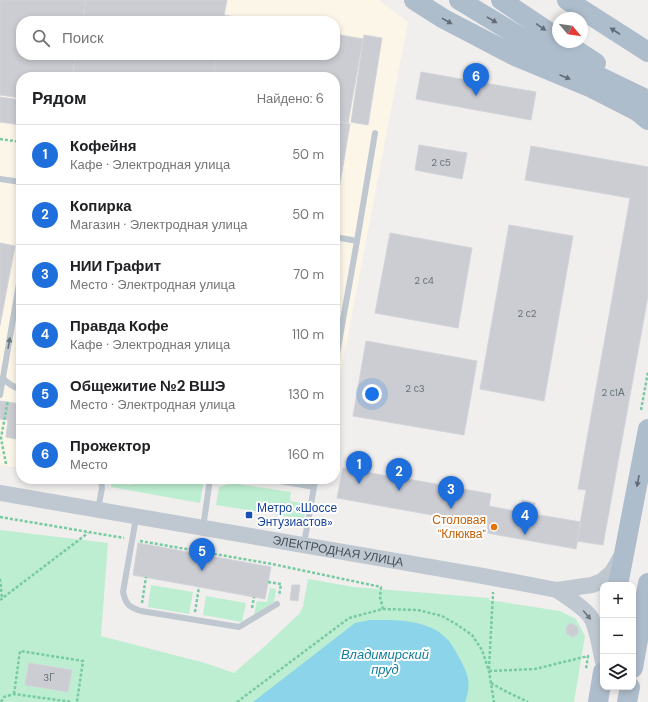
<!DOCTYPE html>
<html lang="ru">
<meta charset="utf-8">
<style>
body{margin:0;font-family:"DM Sans",sans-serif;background:#f2f2f2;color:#202124}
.controls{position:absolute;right:12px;bottom:12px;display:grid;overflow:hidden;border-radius:8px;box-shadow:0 2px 6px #0003}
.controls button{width:36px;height:36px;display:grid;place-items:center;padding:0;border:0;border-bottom:1px solid #e0e0e0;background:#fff;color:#202124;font:20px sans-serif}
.compass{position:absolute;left:552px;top:12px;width:36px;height:36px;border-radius:50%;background:#fff;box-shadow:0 2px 6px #0003;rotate:119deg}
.you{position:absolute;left:372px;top:394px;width:14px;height:14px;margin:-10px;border:3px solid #fff;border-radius:50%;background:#1a73e8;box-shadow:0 0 0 6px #1a73e833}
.badge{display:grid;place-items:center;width:26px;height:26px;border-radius:50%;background:#1e6edb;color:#fff;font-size:13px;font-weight:700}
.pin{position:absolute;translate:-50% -33px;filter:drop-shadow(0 1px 2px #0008)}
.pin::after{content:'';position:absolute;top:21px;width:14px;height:12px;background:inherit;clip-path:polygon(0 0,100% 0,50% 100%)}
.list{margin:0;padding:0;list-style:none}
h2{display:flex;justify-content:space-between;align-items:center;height:52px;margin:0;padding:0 16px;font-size:17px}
h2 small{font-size:13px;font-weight:400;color:#757577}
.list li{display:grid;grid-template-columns:26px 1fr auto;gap:12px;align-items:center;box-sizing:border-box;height:60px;padding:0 16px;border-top:1px solid #e0e0e0}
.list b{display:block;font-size:15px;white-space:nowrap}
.list p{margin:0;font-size:13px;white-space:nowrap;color:#757577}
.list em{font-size:13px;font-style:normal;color:#757577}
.icon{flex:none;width:22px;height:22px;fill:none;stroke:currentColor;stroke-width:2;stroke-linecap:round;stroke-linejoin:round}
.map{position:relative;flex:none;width:648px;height:702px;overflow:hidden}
.search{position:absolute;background:#fff;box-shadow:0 2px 6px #0003;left:16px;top:16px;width:324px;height:44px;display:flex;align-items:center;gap:10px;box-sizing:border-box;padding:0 14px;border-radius:16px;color:#757577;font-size:15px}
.panel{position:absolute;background:#fff;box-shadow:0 2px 6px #0003;left:16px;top:72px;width:324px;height:412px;border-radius:16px}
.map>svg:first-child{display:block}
.commercial{fill:#fbf6e8;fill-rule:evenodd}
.green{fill:#bdeed1}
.water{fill:#8bd4e9}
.building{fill:#cbcdd3;stroke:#d2d4da}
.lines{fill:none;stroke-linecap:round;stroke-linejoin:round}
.path{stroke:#76cba2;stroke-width:2.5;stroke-dasharray:3 2;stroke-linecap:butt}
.service{stroke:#bfc8d0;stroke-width:6}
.tertiary{stroke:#bfc8d0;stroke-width:16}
.primary{stroke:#aebdcc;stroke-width:20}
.oneway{fill:#616c77}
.oneway2{fill:#6b757e}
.transit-dot{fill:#1a4fb4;stroke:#fff;stroke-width:1.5}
.food-dot{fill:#e8710a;stroke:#fff;stroke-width:1.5}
.labels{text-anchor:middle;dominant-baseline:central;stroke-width:4;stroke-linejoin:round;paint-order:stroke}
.number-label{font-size:10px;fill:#687079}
.transit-label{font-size:12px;fill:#164399;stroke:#fff;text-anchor:start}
.food-label{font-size:12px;fill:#c56008;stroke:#fff;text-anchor:end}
.street-label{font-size:12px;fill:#47515b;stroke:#fff}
.water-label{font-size:13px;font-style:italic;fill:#107e9e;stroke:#fff}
</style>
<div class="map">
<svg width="648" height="702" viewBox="0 0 648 702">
<rect width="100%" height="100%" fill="#f1eeee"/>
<path class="commercial" d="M0,0H379L408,22L335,403V77H21V468L0,465ZM21,21H335V55H21Z"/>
<path class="green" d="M132,479H195L203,485L200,503L111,487L112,482L131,485Z
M231,483L291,492L290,501L307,504L304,519L216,505L219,487Z
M0,530L108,543L101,636L205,663L234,673L265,646L300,613L303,606L308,579L354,587L489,598V600L560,611L576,619L585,636L574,702H0Z
M151,585L193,592L189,614L148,607Z
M270,588L276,589L274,602L254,615L257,601L267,602Z
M206,596L246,603L242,622L203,615Z"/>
<path class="water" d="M370,620C394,620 418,619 439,632C441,634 444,636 446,638C452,643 457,654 461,661C469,676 471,686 465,702H253L355,623Z"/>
<path class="building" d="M0,0H86L82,21H21V55H76L72,77H21V98L0,95Z
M86,0H227L223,21H82Z
M224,15L259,21H223Z
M335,34L363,39L348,123L335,120V77H213L217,55H335Z
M364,35L382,38L368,125L351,122Z
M76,55H217L213,77H72Z
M421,72L536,92L531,120L416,99Z
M0,97L21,100V125L0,122Z
M335,121L350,124L335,213Z
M419,145L467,153L462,179L415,170Z
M531,146L648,167V296L603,545L577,541L586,490L578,489L630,198L525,180Z
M509,225L573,236L544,401L480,389Z
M390,233L472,248L458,328L375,313Z
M0,243L15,246L0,325Z
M366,341L477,361L464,435L353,416Z
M0,401L21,404V440L6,437L8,420L0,419Z
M395,464L411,467L408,479L491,494L489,506L520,512L522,500L535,503L533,514L581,522L576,549L487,533L488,525L337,498L343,468L393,477Z
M138,543L271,567L265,599L133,575Z
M292,585H300L298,601L290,600Z
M571,623L578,627V634L573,637L567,634L566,627Z
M29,663L72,670L68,692L25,685Z"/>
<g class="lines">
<path class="path" d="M0,139L21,142
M641,410L648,372
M6,464L1,438L8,400
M0,517L124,538
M140,541L272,564L381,587L380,597L383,609
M0,579L2,598
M268,582L281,584L279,596
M0,600L88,533
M142,603L146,577
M252,608L254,597
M195,612L199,587
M489,669L493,593V592
M489,671L535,669L588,656L586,669
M491,683L505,691L528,702
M14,694L20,651L83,661L77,702
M1,702L4,697L14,694L72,702
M237,702L349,618L383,609L418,610L442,616L456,624L472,635L482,650L489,671L494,702"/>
<path class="service" d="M0,179L21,182
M335,237L357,241
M335,365L357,241L375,133
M3,379L11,385L21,390
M0,395L21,272
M268,479L314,487L316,479
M98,510L102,488L101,479
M136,518L123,592C126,605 129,607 141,611L239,627L277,604
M203,528L210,479
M304,544L314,487"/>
<g class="tertiary">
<path id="s1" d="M0,493L483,576L557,590L592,585L602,581L612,572L622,555"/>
<path d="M557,590C568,598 581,605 590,616C597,626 600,649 603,662"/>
</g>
<path class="primary" d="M414,0L444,19L515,56L592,88L637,111L648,120
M459,0L532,44L648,100
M501,0L558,38
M567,0L648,52
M564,42L596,63
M618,585L648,429
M633,668L648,583
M598,702L603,672
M627,702L630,687"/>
</g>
<defs><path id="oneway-solid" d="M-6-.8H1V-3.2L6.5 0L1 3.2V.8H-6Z"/></defs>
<g class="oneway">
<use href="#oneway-solid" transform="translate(492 20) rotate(31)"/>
<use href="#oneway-solid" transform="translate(447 21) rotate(29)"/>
<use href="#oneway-solid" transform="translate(541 27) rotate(34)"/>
<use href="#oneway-solid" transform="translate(615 31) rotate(-147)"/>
<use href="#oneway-solid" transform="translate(565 77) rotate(23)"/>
<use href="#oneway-solid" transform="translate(638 481) rotate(101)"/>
</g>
<g class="oneway2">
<use href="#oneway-solid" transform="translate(9 343) rotate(-80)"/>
<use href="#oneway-solid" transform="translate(587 615) rotate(50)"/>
</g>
<rect class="transit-dot" x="245" y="511" width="8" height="8" rx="2"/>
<circle class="food-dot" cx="494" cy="527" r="4"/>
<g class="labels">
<g class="number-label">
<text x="441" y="162">2 с5</text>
<text x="424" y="280">2 с4</text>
<text x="527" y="313">2 с2</text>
<text x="415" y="388">2 с3</text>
<text x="613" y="392">2 с1А</text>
<text x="49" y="677">3Г</text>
</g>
<g class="transit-label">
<text x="257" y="508">Метро «Шоссе<tspan x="257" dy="14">Энтузиастов»</tspan></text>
</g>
<g class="food-label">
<text x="486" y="520">Столовая<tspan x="486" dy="14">"Клюква"</tspan></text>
</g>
<g class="street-label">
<text stroke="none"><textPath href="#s1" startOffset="343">ЭЛЕКТРОДНАЯ УЛИЦА</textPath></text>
</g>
<g class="water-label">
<text x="385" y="654">Владимирский<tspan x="385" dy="15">пруд</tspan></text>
</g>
</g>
</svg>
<div class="controls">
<button>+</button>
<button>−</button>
<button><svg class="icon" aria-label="layers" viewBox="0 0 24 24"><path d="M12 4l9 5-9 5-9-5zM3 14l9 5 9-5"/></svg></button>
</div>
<svg class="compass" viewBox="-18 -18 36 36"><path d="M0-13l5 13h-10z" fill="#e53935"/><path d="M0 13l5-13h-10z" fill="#757577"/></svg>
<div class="you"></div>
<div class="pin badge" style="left:359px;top:484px">1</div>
<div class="pin badge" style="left:399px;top:491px">2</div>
<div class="pin badge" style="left:451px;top:509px">3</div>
<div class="pin badge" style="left:525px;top:535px">4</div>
<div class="pin badge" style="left:202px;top:571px">5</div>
<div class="pin badge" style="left:476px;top:96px">6</div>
<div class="search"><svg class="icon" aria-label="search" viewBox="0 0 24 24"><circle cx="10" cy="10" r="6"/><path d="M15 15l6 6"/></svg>Поиск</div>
<section class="panel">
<h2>Рядом<small>Найдено: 6</small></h2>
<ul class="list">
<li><span class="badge">1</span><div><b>Кофейня</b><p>Кафе · Электродная улица</p></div><em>50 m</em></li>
<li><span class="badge">2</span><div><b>Копирка</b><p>Магазин · Электродная улица</p></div><em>50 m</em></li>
<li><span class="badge">3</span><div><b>НИИ Графит</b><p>Место · Электродная улица</p></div><em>70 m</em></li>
<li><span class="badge">4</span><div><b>Правда Кофе</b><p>Кафе · Электродная улица</p></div><em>110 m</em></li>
<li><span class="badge">5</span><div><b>Общежитие №2 ВШЭ</b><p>Место · Электродная улица</p></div><em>130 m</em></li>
<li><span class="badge">6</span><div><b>Прожектор</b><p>Место</p></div><em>160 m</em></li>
</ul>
</section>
</div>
